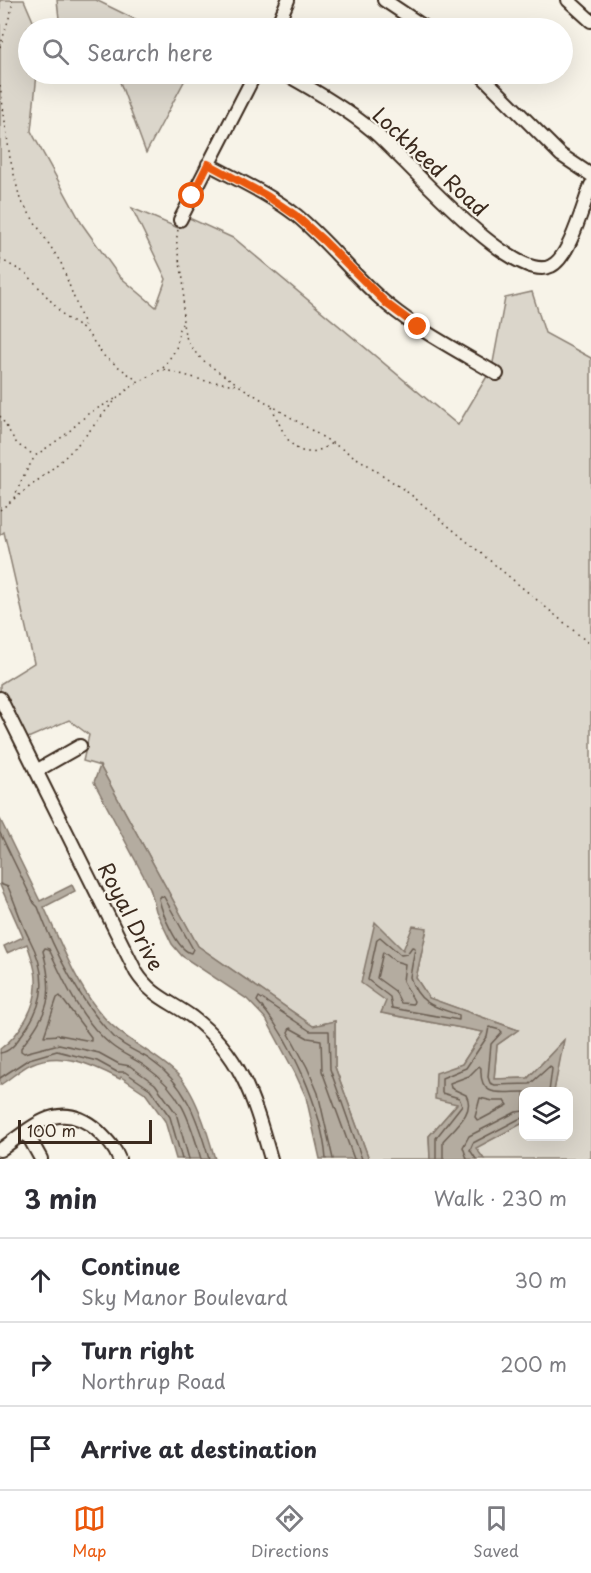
<!DOCTYPE html>
<meta charset="utf-8">
<style>
body{margin:0;font-family:"Playpen Sans",sans-serif;background:#f2f2f3;color:#2b2b33}
.controls{position:absolute;right:18px;bottom:18px;display:grid;overflow:hidden;border-radius:12px;box-shadow:0 6px 24px #0002}
.controls button{width:54px;height:54px;display:grid;place-items:center;padding:0;border:0;border-bottom:2px solid #e1e1e2;background:#fff;color:#2b2b33;font:30px sans-serif}
.scale{position:absolute;left:18px;bottom:15px;width:134px;box-sizing:border-box;padding-left:6px;border:3px solid #3b2a1e;border-top:0;font-size:16px;line-height:21px;white-space:nowrap;color:#3b2a1e;-webkit-text-stroke:4px #f7f3e8;paint-order:stroke}
.stop{position:absolute;width:18px;height:18px;margin:-14px;border:4px solid #ea580c;border-radius:50%;background:#fff}
.stop.end{background:#ea580c;border-color:#fff;box-shadow:0 2px 6px #0008}
.list{margin:0;padding:0;list-style:none}
h2{display:flex;justify-content:space-between;align-items:center;height:78px;margin:0;padding:0 24px;font-size:26px}
h2 small{font-size:20px;font-weight:400;color:#7c7c81}
.list li{display:grid;grid-template-columns:39px 1fr auto;gap:18px;align-items:center;box-sizing:border-box;height:84px;padding:0 24px;border-top:2px solid #e1e1e2}
.list b{display:block;font-size:22px;white-space:nowrap}
.list p{margin:0;font-size:20px;white-space:nowrap;color:#7c7c81}
.list em{font-size:20px;font-style:normal;color:#7c7c81}
.icon{flex:none;width:33px;height:33px;fill:none;stroke:currentColor;stroke-width:2;stroke-linecap:round;stroke-linejoin:round}
.map{position:relative;flex:none;width:591px;height:1159px;overflow:hidden}
.search{position:absolute;background:#fff;box-shadow:0 6px 24px #0002;left:18px;right:18px;top:18px;height:66px;display:flex;align-items:center;gap:15px;box-sizing:border-box;padding:0 21px;border-radius:33px;color:#7c7c81;font-size:22px}
.sheet{height:330px;background:#fff}
nav{display:flex;justify-content:space-around;align-items:center;box-sizing:border-box;height:84px;border-top:2px solid #e1e1e2;background:#fff;font-size:16px;color:#7c7c81}
nav a{display:grid;justify-items:center;gap:3px}
nav .on{color:#ea580c}
.map>svg:first-child{display:block}
.green{fill:#dbd6cb;stroke:#8b8074;stroke-width:1.5}
.water{fill:#b4aca0;stroke:#84786c;stroke-width:1.5}
.lines{fill:none;stroke-linecap:round;stroke-linejoin:round}
.shore{stroke:#6b5e52;stroke-width:1.5}
.minor-casing{stroke:#3b2a1e;stroke-width:16}
.path{stroke:#3b2a1e;stroke-width:1.5;stroke-dasharray:1.5 4.5;stroke-linecap:butt}
.minor{stroke:#f7f3e8;stroke-width:12}
.route{stroke:#ea580c;stroke-width:8}
.labels{text-anchor:middle;dominant-baseline:central;stroke-width:4.5;stroke-linejoin:round;paint-order:stroke}
.street-label{font-size:21px;fill:#3b2a1e;stroke:#f7f3e8}
</style>
<div class="map">
<svg width="591" height="1159" viewBox="0 0 591 1159">
<rect width="100%" height="100%" fill="#f7f3e8"/>
<filter id="ink" filterUnits="userSpaceOnUse"><feTurbulence type="fractalNoise" baseFrequency=".0167" numOctaves="2"/><feDisplacementMap in="SourceGraphic" scale="12" xChannelSelector="R" yChannelSelector="G"/><feConvolveMatrix kernelMatrix="1 2 1 2 8 2 1 2 1" color-interpolation-filters="sRGB"/></filter>
<g filter="url(#ink)">
<path class="green" d="M0,0H24L36,28H28V74H37L31,131L82,224L119,276L156,307L166,279L132,208L178,228L180,220L185,216L235,239L458,425L492,368L505,298L532,292L545,333L591,358V1159H484L475,1148L523,1123L524,1136H568V1092L554,1091L563,1041L528,1078L494,1079L497,1045L518,1030L429,998L416,978L427,929L381,1013L483,1032L462,1064L457,1104L429,1136L430,1159H369L335,1067V1021L313,1026L198,946L100,766L83,761L89,735L69,720L21,741L0,698V684L34,663L4,532L0,535Z
M57,0H96L153,28H60Z
M117,74H188L146,153Z"/>
<path class="water" d="M100,766L198,946L313,1026L335,1021V1067L369,1159H320L306,1097L295,1073L266,1019L247,999L182,956L172,944L156,911L150,888L94,782Z
M0,819L40,901L72,885L75,891L44,907C60,941 74,979 97,1009C119,1038 148,1048 175,1072C195,1089 208,1134 215,1159H176L165,1121L145,1093L121,1077L120,1079C93,1065 61,1050 31,1064C20,1069 10,1079 0,1085V1049C20,1035 38,1005 36,980C36,969 31,955 27,944L7,953L4,946L23,937L0,885Z
M375,922L403,950L413,926L427,928L416,978L429,998L518,1030L497,1045L494,1079L528,1078L564,1040L554,1091L524,1092L523,1123L476,1148L484,1159H430L429,1136L457,1104L435,1099L436,1073L462,1064L483,1032L381,1013L386,1001L361,983Z"/>
<g class="lines">
<path class="shore" d="M0,833L34,903L38,907C54,951 81,1004 114,1037C124,1047 138,1052 149,1059C186,1084 197,1118 209,1159
M0,884L8,887C16,904 21,923 29,938C47,972 47,1001 23,1033C17,1041 11,1052 0,1053
M161,896L164,897L193,949L191,953C177,950 162,913 159,899Z
M380,937L401,955L407,954L412,947L415,948L410,977C418,1004 435,1007 459,1015V1020L392,1008L390,997L368,980L377,939Z
M383,952L395,961L405,964L403,981L414,1001L413,1004L401,1003L395,991L377,978Z
M60,996L91,1037V1041L60,1035L44,1036L57,998Z
M0,1078L29,1059L57,1051L97,1061L117,1072H125L150,1089L170,1117L182,1159
M480,1098L493,1101H505L508,1105L478,1121L475,1117Z
M189,1159L176,1113L155,1084L130,1066L119,1064L99,1053L59,1044L24,1053L21,1051V1048C49,1011 55,997 43,951L45,948L49,949C65,984 81,1020 111,1045C122,1054 135,1059 146,1067C181,1091 190,1120 201,1159
M326,1159C322,1109 291,1038 257,1001L259,997L310,1031H329L330,1069L362,1159
M333,1159L318,1093L307,1067L288,1032L290,1028L308,1038L321,1040L322,1071L354,1159
M436,1159V1138L462,1105L459,1098L442,1093V1078L466,1068L487,1037L489,1027L500,1030L502,1032L491,1044L488,1077L490,1083L495,1085L530,1084L550,1066L552,1069L549,1092
M443,1159V1141C454,1128 476,1112 466,1095L451,1088L450,1083L469,1076L479,1066L481,1068C479,1099 501,1092 524,1092
M467,1159L463,1147L469,1136L516,1112L524,1111
M476,1159L470,1150L473,1143L519,1119L524,1118"/>
<defs>
<path id="minor" d="M384,0L426,28
M568,0L591,21
M276,28L288,0
M285,74C316,91 345,108 373,131C402,155 513,286 551,266C570,257 583,205 591,185
M480,74L561,155L591,175
M208,164C238,180 269,194 296,215C329,242 355,278 388,305C421,332 460,352 497,374
M180,220L255,74
M0,698L136,972C151,996 170,1001 192,1017C243,1056 254,1101 271,1159
M36,771L80,746
M26,1132L41,1159
M0,1150C32,1128 59,1097 97,1130C106,1139 114,1146 119,1159"/>
</defs>
<use href="#minor" class="minor-casing"/>
<path class="path" d="M0,47L12,8V0
M0,85L10,158L20,199L61,263L86,330
M178,230C174,246 181,264 183,280C185,294 182,309 183,322C185,354 212,367 236,383
M0,259L27,274L66,318L86,331L104,356L139,382L162,369L206,381L238,385L368,465L410,494L591,645
M163,368L176,349L179,329L182,324
M272,407C284,436 296,468 332,443
M0,416L17,444L34,455
M14,498L23,477L35,456L65,435L89,413L117,398
M0,510C26,489 55,469 78,444C98,423 113,396 139,382"/>
<use href="#minor" class="minor"/>
</g>
</g>
<g class="lines" filter="url(#ink)">
<path class="route" d="M192,196L208,164L267,196L295,215L324,241L387,304L418,327"/>
</g>
<g class="labels">
<g class="street-label">
<text transform="translate(431 161) rotate(43)">Lockheed Road</text>
<text transform="translate(132 916) rotate(63)">Royal Drive</text>
</g>
</g>
</svg>
<div class="controls">
<button><svg class="icon" aria-label="layers" viewBox="0 0 24 24"><path d="M12 4l9 5-9 5-9-5zM3 14l9 5 9-5"/></svg></button>
</div>
<div class="scale">100 m</div>
<div class="stop" style="left:192px;top:196px"></div>
<div class="stop end" style="left:418px;top:327px"></div>
<div class="search"><svg class="icon" aria-label="search" viewBox="0 0 24 24"><circle cx="10" cy="10" r="6"/><path d="M15 15l6 6"/></svg>Search here</div>
</div>
<section class="sheet">
<h2>3 min<small>Walk · 230 m</small></h2>
<ul class="list">
<li><svg class="icon" aria-label="ahead" viewBox="0 0 24 24"><path d="M12 20V5M6 11l6-6 6 6"/></svg><div><b>Continue</b><p>Sky Manor Boulevard</p></div><em>30 m</em></li>
<li><svg class="icon" aria-label="right" viewBox="0 0 24 24"><path d="M7 20v-9h11M14 6l5 5-5 5"/></svg><div><b>Turn right</b><p>Northrup Road</p></div><em>200 m</em></li>
<li><svg class="icon" aria-label="arrive" viewBox="0 0 24 24"><path d="M6 21V4h12l-3 4 3 4H6"/></svg><div><b>Arrive at destination</b></div></li>
</ul>
</section>
<nav>
<a class="on"><svg class="icon" aria-label="map" viewBox="0 0 24 24"><path d="M3 6l6-2 6 2 6-2v14l-6 2-6-2-6 2zM9 4v14M15 6v14"/></svg>Map</a>
<a><svg class="icon" aria-label="directions" viewBox="0 0 24 24"><path d="M12 3l9 9-9 9-9-9zM9 14v-3h6M13 9l2 2-2 2"/></svg>Directions</a>
<a><svg class="icon" aria-label="saved" viewBox="0 0 24 24"><path d="M7 4h10v16l-5-4-5 4z"/></svg>Saved</a>
</nav>
